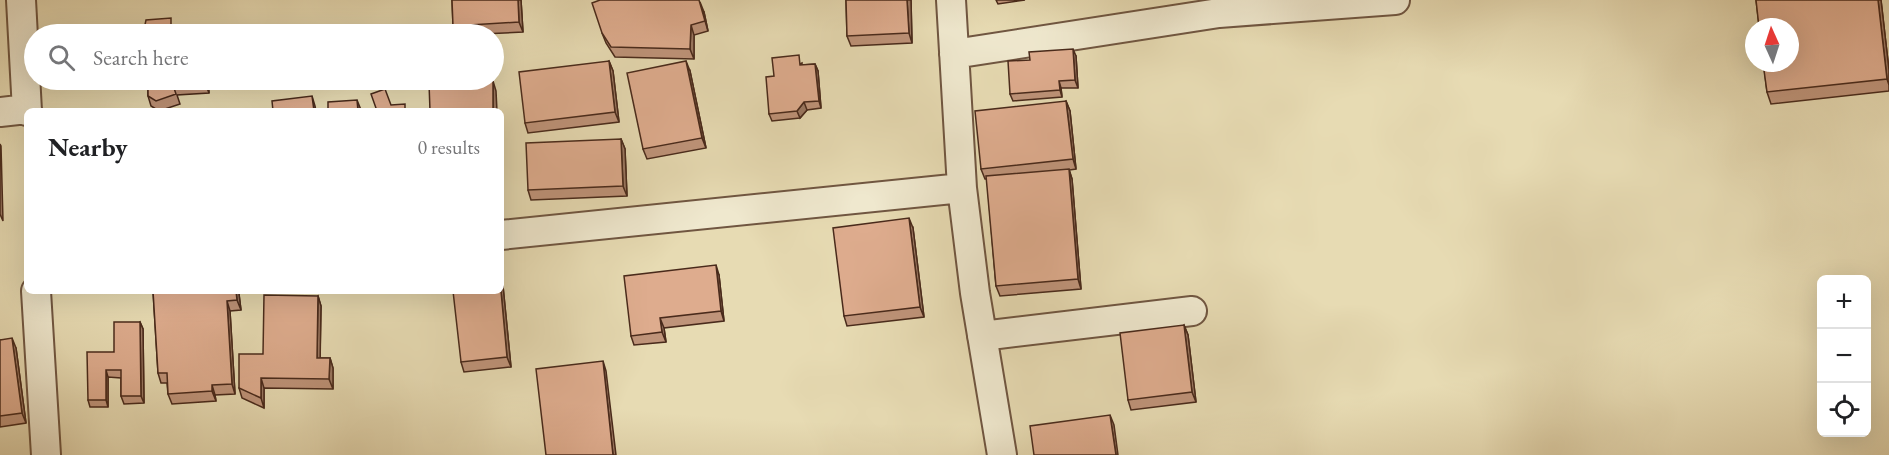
<!DOCTYPE html>
<meta charset="utf-8">
<style>
body{margin:0;font-family:"EB Garamond",serif;background:#f6f6f6;color:#202124}
.controls{position:absolute;right:18px;bottom:18px;display:grid;overflow:hidden;border-radius:9px;box-shadow:0 6px 24px #0002}
.controls button{width:54px;height:54px;display:grid;place-items:center;padding:0;border:0;border-bottom:2px solid #e0e0e0;background:#fff;color:#202124;font:30px sans-serif}
.compass{position:absolute;left:1745px;top:18px;width:54px;height:54px;border-radius:50%;background:#fff;box-shadow:0 6px 24px #0002;rotate:357deg}
.list{margin:0;padding:0;list-style:none}
h2{display:flex;justify-content:space-between;align-items:center;height:78px;margin:0;padding:0 24px;font-size:26px}
h2 small{font-size:20px;font-weight:400;color:#757577}
.icon{flex:none;width:33px;height:33px;fill:none;stroke:currentColor;stroke-width:2;stroke-linecap:round;stroke-linejoin:round}
.map{position:relative;flex:none;width:1889px;height:455px;overflow:hidden}
.search{position:absolute;background:#fff;box-shadow:0 6px 24px #0002;left:24px;top:24px;width:480px;height:66px;display:flex;align-items:center;gap:15px;box-sizing:border-box;padding:0 21px;border-radius:33px;color:#757577;font-size:22px}
.panel{position:absolute;background:#fff;box-shadow:0 6px 24px #0002;left:24px;top:108px;width:480px;height:186px;border-radius:9px}
.map>svg:first-child{display:block}
.lines{fill:none;stroke-linecap:round;stroke-linejoin:round}
.minor-casing{stroke:#705641;stroke-width:32}
.minor{stroke:#efe8ce;stroke-width:28}
.wall{fill:#bf947a;stroke:#492a1b;stroke-width:1.5}
.shaded-wall{fill:#9b7863;stroke:#492a1b;stroke-width:1.5}
.building{fill:#deac8e;stroke:#492a1b;stroke-width:1.5}
</style>
<div class="map">
<svg width="1889" height="455" viewBox="0 0 1889 455">
<rect width="100%" height="100%" fill="#e7dbb3"/>
<filter id="stains"><feTurbulence type="fractalNoise" baseFrequency=".00333" numOctaves="4"/><feColorMatrix values="0 0 0 0 .2 0 0 0 0 .09 0 0 0 0 .02 0 0 0 .5 -.17"/></filter>
<radialGradient id="worn" r=".72"><stop offset=".6" stop-color="#630" stop-opacity="0"/><stop offset="1" stop-color="#630" stop-opacity=".3"/></radialGradient>
<g class="lines">
<defs>
<path id="minor" d="M21,0L27,111
M951,0L962,188L975,293L1002,455
M954,54L1219,13L1395,0
M0,112L27,109
M501,235L962,188
M36,291L46,455
M982,336L1192,311"/>
</defs>
<use href="#minor" class="minor-casing"/>
<use href="#minor" class="minor"/>
</g>
<path class="wall" d="M452,0H521L523,32L482,34H456L453,26Z
M846,0H911L912,43L851,46L847,36Z
M996,0H1025L998,4Z
M1756,0H1881L1889,70V91L1771,104L1767,92Z
M704,12L708,31L694,35V59L615,57L606,43L602,33Z
M1076,56L1078,88H1061L1062,97L1013,101L1010,94L1030,60Z
M609,61L613,71L619,122L528,133L525,123Z
M802,63V65L815,64L818,71L821,108L807,110L800,118L772,121L769,114L774,76Z
M690,71L706,148L647,159L643,149Z
M148,80L208,81L209,93L177,95L180,104L159,111L151,106L148,96Z
M1066,101L1070,111L1076,169L1069,170L1072,179L1081,289L1000,296L996,286L987,179H985L981,169Z
M621,139L625,149L627,196L531,200L528,190Z
M913,228L924,317L847,326L844,316Z
M719,275L724,321L664,328L666,342L634,345L631,336Z
M503,286L511,367L464,372L461,362Z
M153,291L239,294L241,310L230,311L235,394L215,395L216,401L172,404L168,394L167,383H161L158,373Z
M318,296L321,306L320,358H330L333,368V389L264,388V408L242,398L239,388L263,354Z
M140,322L143,329L144,403L124,404L121,396V378L108,377V407H90L88,400L114,352Z
M1184,325L1188,335L1196,402L1131,410L1128,400Z
M0,340L16,348L26,423L0,427Z"/>
<path class="shaded-wall" d="M518,0H521L523,32L519,22Z
M907,0H911L912,43L909,33Z
M1878,0H1881L1889,70V85L1887,79Z
M700,2L704,12L708,31L705,21Z
M691,25L694,35V59L690,49Z
M1073,49L1076,56L1078,88L1075,80Z
M609,61L613,71L619,122L615,112Z
M686,61L690,71L706,148L702,138Z
M815,64L818,71L821,108L819,101Z
M205,80H208V81L209,93L205,83Z
M493,81L496,91L497,111H493Z
M1059,81L1061,88L1062,97L1060,90Z
M312,96L315,106L316,111H314Z
M357,100L361,110V111H358Z
M1066,101L1070,111L1076,169L1073,159Z
M804,102L807,110L800,118L797,111Z
M621,139L625,149L627,196L623,186Z
M0,144L1,146L3,221L0,214Z
M1069,169L1072,179L1081,289L1078,279Z
M909,218L913,228L924,317L920,307Z
M716,265L719,275L724,321L721,311Z
M501,282L503,286L511,367L507,357L501,291Z
M236,291H238L239,294L241,310L237,300Z
M318,296L321,306L320,368L317,358Z
M227,301L230,311L235,394L232,384Z
M660,318L664,328L666,342L662,332Z
M140,322L143,329L144,403L141,396Z
M1184,325L1188,335L1196,402L1192,392Z
M12,338L16,348L26,423L22,413Z
M330,358L333,368V389L329,379Z
M603,361L606,371L616,455H613Z
M106,370L108,377V407L106,400Z
M261,378L264,388V408L261,398Z
M212,385L215,395L216,401L212,391Z
M1110,415L1114,425L1118,455H1116Z"/>
<path class="building" d="M452,0H518L519,22L453,26Z
M600,0H699L705,21L691,25L690,49L611,47L602,33L592,3Z
M846,0H907L909,33L847,36Z
M1756,0H1878L1887,79L1767,92L1763,63H1790V27H1759Z
M171,18V26L201,25V34H143L146,20Z
M1073,49L1075,80L1059,81L1060,90L1010,94L1008,61L1030,60L1029,52Z
M799,55L800,65L815,64L819,101L804,102L797,111L769,114L766,77L774,76L772,58Z
M609,61L615,112L525,123L519,72Z
M686,61L702,138L643,149L627,73Z
M148,80H205V83L173,85L176,94L156,101L148,96Z
M493,81V111H430L429,83Z
M385,89L391,105L405,104V111H377L371,94Z
M312,96L314,111H273L272,101Z
M357,100L358,111H328V102Z
M1066,101L1073,159L981,169L975,111Z
M124,109H145V111H124Z
M621,139L623,186L528,190L526,143Z
M1069,169L1078,279L996,286L986,176Z
M909,218L920,307L844,316L833,228Z
M716,265L721,311L660,318L662,332L631,336L624,276Z
M153,291H236L237,300L227,301L232,384L212,385V391L168,394L167,373H158Z
M453,291H501L507,357L461,362Z
M264,295L318,296L317,358H330L329,379L261,378V398L239,388V354H263Z
M114,322H140L141,396H121V370H106V400H88L87,352H114Z
M1184,325L1192,392L1128,400L1120,333Z
M12,338L22,413L0,416V340Z
M603,361L613,455H546L536,369Z
M1110,415L1116,455H1034L1030,426Z"/>
<rect width="100%" height="100%" filter="url(#stains)"/>
<rect width="100%" height="100%" fill="url(#worn)"/>
</svg>
<div class="controls">
<button>+</button>
<button>−</button>
<button><svg class="icon" aria-label="locate" viewBox="0 0 24 24"><circle cx="12" cy="12" r="6"/><path d="M12 2v4M12 18v4M2 12h4M18 12h4"/></svg></button>
</div>
<svg class="compass" viewBox="-18 -18 36 36"><path d="M0-13l5 13h-10z" fill="#e53935"/><path d="M0 13l5-13h-10z" fill="#757577"/></svg>
<div class="search"><svg class="icon" aria-label="search" viewBox="0 0 24 24"><circle cx="10" cy="10" r="6"/><path d="M15 15l6 6"/></svg>Search here</div>
<section class="panel">
<h2>Nearby<small>0 results</small></h2>
<ul class="list">
</ul>
</section>
</div>
